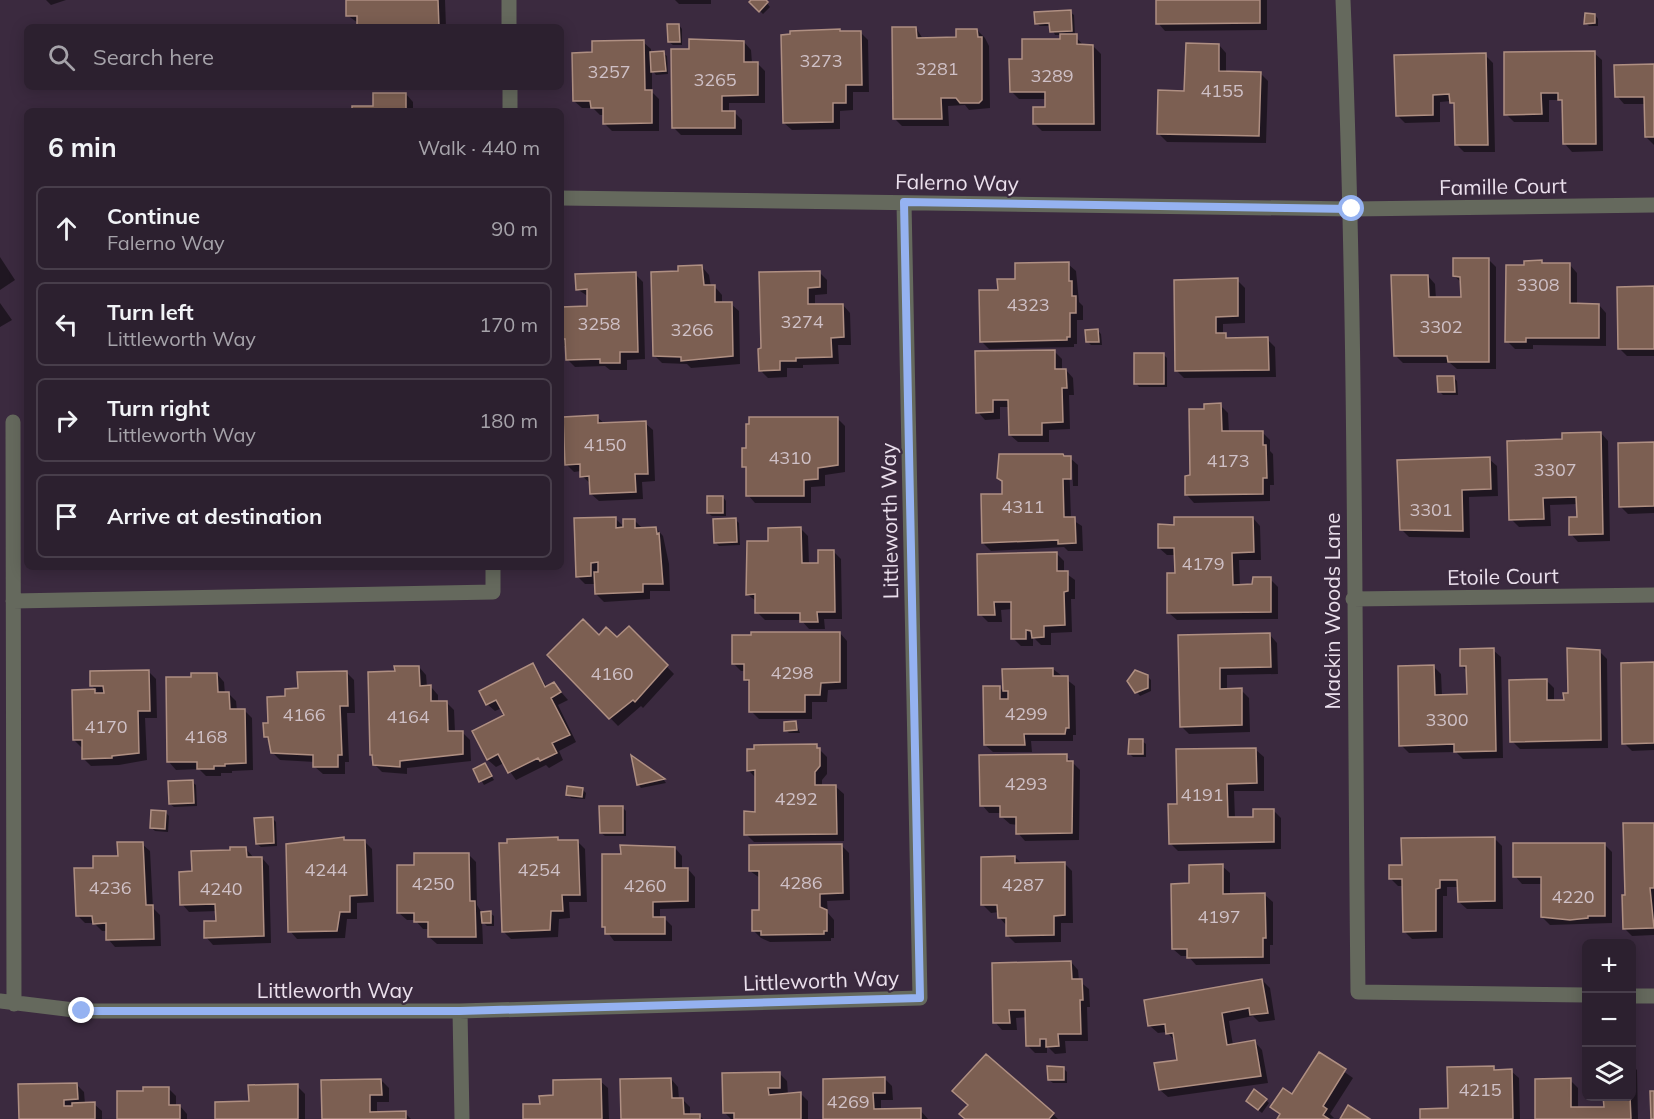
<!DOCTYPE html>
<meta charset="utf-8">
<style>
body{margin:0;font-family:Mulish,sans-serif;background:#342837;color:#f1f3f6}
.controls{position:absolute;right:18px;bottom:18px;display:grid;overflow:hidden;border-radius:9px;box-shadow:0 3px 15px #0003}
.controls button{width:54px;height:54px;display:grid;place-items:center;padding:0;border:0;border-bottom:2px solid #483e4b;background:#2c202f;color:#f1f3f6;font:30px sans-serif}
.stop{position:absolute;width:18px;height:18px;margin:-14px;border:4px solid #95b2f1;border-radius:50%;background:#fff}
.stop.end{background:#95b2f1;border-color:#fff;box-shadow:0 2px 6px #0008}
.list{margin:0;padding:0;list-style:none}
h2{display:flex;justify-content:space-between;align-items:center;height:78px;margin:0;padding:0 24px;font-size:26px}
h2 small{font-size:20px;font-weight:400;color:#a6a3aa}
.list li{display:grid;grid-template-columns:39px 1fr auto;gap:18px;align-items:center;box-sizing:border-box;height:84px;margin:0 12px 12px;padding:0 12px;border:2px solid #483e4b;border-radius:9px}
.list b{display:block;font-size:22px;white-space:nowrap}
.list p{margin:0;font-size:20px;white-space:nowrap;color:#a6a3aa}
.list em{font-size:20px;font-style:normal;color:#a6a3aa}
.icon{flex:none;width:33px;height:33px;fill:none;stroke:currentColor;stroke-width:2;stroke-linecap:round;stroke-linejoin:round}
.map{position:relative;flex:none;width:1654px;height:1119px;overflow:hidden}
.search{position:absolute;background:#2c202f;box-shadow:0 3px 15px #0003;left:24px;top:24px;width:540px;height:66px;display:flex;align-items:center;gap:15px;box-sizing:border-box;padding:0 21px;border-radius:9px;color:#a6a3aa;font-size:22px}
.panel{position:absolute;background:#2c202f;box-shadow:0 3px 15px #0003;left:24px;top:108px;width:540px;height:462px;border-radius:9px}
.map>svg:first-child{display:block}
.shadow{fill:#0007}
.building{fill:#7c5f52;stroke:#af8f82;stroke-width:1.5}
.lines{fill:none;stroke-linecap:round;stroke-linejoin:round}
.minor{stroke:#65695d;stroke-width:15}
.route{stroke:#95b2f1;stroke-width:8}
.labels{text-anchor:middle;dominant-baseline:central;stroke-width:4.5;stroke-linejoin:round;paint-order:stroke}
.number-label{font-size:18px;fill:#cfc0c6}
.street-label{font-size:21px;fill:#ebe0ed;stroke:#3b2a3f}
</style>
<div class="map">
<svg width="1654" height="1119" viewBox="0 0 1654 1119">
<rect width="100%" height="100%" fill="#3b2a3f"/>
<path class="shadow" d="M46,0H66L51,5Z
M347,0H445L446,27H358V23L347,15Z
M675,0H711V4H679Z
M753,0H764L770,7L763,14L751,2Z
M1157,0H1267V30L1165,31L1158,23Z
M1070,12L1074,15L1075,36L1084,46H1093L1101,54V131H1042L1035,124L1047,109V99H1019L1011,91L1024,60L1061,41V35H1055L1051,26H1040L1036,23Z
M1595,15L1598,19V26H1589L1586,23Z
M679,25L682,29V45H673L669,42Z
M916,28L923,39L958,38L977,30L985,38L989,46L990,108L969,110L965,105L948,106L949,126H902L895,119Z
M860,32L868,40L869,92H853V110L840,111V129L792,130L784,123Z
M643,42L651,49V54L663,53L667,56L668,74L656,75L652,70V92L659,99V131H612L605,124V115H600L593,108H582L574,101Z
M744,42L751,50L752,63H757L765,71V103H729V112H734L742,120V135H681L673,127L691,51Z
M1219,45L1226,53V73H1260L1268,81L1266,143L1167,142L1159,134Z
M1594,53L1602,60L1603,151L1572,152L1565,144L1564,104L1560,100H1549V122H1514L1506,114Z
M1485,55L1493,63L1495,152H1464L1456,144L1455,107L1451,101L1440,102V122L1405,123L1397,115Z
M1654,66V145L1646,137L1645,104H1624L1617,96Z
M370,87H428V88H370Z
M406,94L413,102V111H353L375,108Z
M0,257L15,280L0,290Z
M1488,259L1496,267V369H1457L1450,363H1403L1396,356L1428,276L1435,284L1436,299L1462,298V283L1454,276Z
M1068,264L1076,271L1079,302L1083,306V320H1077V344H1074V347L989,349L981,341L999,292L1017,280Z
M1570,265L1577,273V305H1599L1606,313V346L1533,345V349H1515L1507,341Z
M702,267L709,275L711,287H715L722,295V304H731L739,311L740,364L691,368L687,364L662,363L654,355L680,273Z
M819,272L827,280V294L815,295V306L843,305L850,313L851,345H838L839,364L803,365V368H787V377L768,378L760,370V350Z
M635,274L643,282L645,359L627,360V370H610L605,366L575,367L567,359V346H561V308H589V297L577,289Z
M1237,280L1245,288V323L1223,324V335L1230,339H1267L1275,347L1276,377L1184,378L1177,371Z
M1654,287V356H1627L1620,349Z
M0,303L12,320L0,327Z
M1098,331L1101,334L1102,345H1091L1087,341Z
M1054,351L1062,359V370H1066L1073,378L1074,395H1069L1070,429L1049,430V442H1018L1010,435V407H1000V419L985,420L978,412Z
M1164,355L1167,358V387H1139L1136,383Z
M1454,378L1457,381L1458,395H1443L1439,391Z
M1220,405L1228,413L1229,433L1262,432L1270,440V451L1273,454L1274,485H1270V501L1194,503L1187,495L1205,410Z
M597,417L605,424L645,423L653,430L655,481L642,482L643,499L599,501L591,494V484L582,476L581,471L574,472L566,464Z
M837,418L845,426V472L825,475V486L811,487V503H755L748,495L747,470L744,466Z
M1601,433L1608,441L1610,541L1578,542L1571,534L1578,518V504L1550,505L1551,526L1519,527L1511,519L1564,441Z
M1654,444V513L1628,514L1620,506Z
M1065,458H1070L1078,465V486H1073L1072,463L1069,460L1071,519L1082,526L1083,551H1068L1064,547L991,551L983,543L1004,496V482Z
M1489,459L1497,466L1498,496L1469,497L1470,538L1409,537L1401,529Z
M723,497L726,501V516H712L708,513Z
M615,518L625,528L634,520L642,528H656L663,536L669,564L670,591H650V599L604,602L596,594V584H585L577,576Z
M1253,518L1260,526L1261,560H1239L1240,586H1254L1270,579L1278,587V619L1177,620L1169,613L1176,574V555H1167L1159,548L1176,526Z
M736,520L739,523L740,545L719,546L715,542Z
M801,529L808,536L809,564H820L834,552L841,559L842,619H824L825,629H809L801,620H765L757,612V602L747,594L770,542Z
M1056,553L1064,561V572L1075,580V599H1071L1072,632L1051,633V645H1041L1033,637V646H1021L1013,638L1012,609L1001,610L1002,622H988L980,614L979,555Z
M629,628L674,674L643,708L641,706L618,726L549,655L599,637L617,640Z
M840,633L847,641V689L828,690L827,702H812V719H759L751,711V685L746,680V671H741L734,664Z
M1270,635L1277,643L1278,674L1227,675V690H1241L1249,698L1250,732L1189,734L1181,726L1179,636Z
M1493,650L1501,657L1503,758L1463,759L1456,752L1409,753L1401,745L1434,667L1441,674L1442,696L1468,695V672L1462,666Z
M1599,651L1607,659L1608,748L1520,749L1512,741L1546,680L1554,688V701H1565Z
M1654,664V750L1632,751L1624,743Z
M533,665L547,687L554,684L568,700L558,705L576,742L559,751L563,760L549,768L546,765L516,780L504,763L496,767L488,760L474,732L506,715L502,708L495,711L487,704Z
M419,667L426,675L427,687H431L438,695V703H447L454,710L455,732H462L470,740L471,761L407,768V774L382,772L374,764L371,755Z
M1053,669L1075,686L1076,735H1073V741H1031L1032,752H993L985,745L999,687L1004,692V670Z
M148,671L156,679L157,718H145L147,760L119,765L91,766L83,758L82,748L74,740V692L97,691L92,686Z
M346,672L354,680L355,713H347L349,762H345V774H323L315,767V762L280,760L272,752L270,741L265,737L269,724L287,698Z
M217,674L224,682L225,694H229L236,701L237,711L244,710L252,718L253,770L232,771V773H221V776H206L199,769L176,770L169,762L167,679Z
M1147,676L1151,680V691L1140,696L1137,692Z
M796,723L800,733H789L786,730Z
M1142,741L1146,744V757H1133L1130,754Z
M816,746L827,757V774L822,780V787H836L844,794V841L754,842L746,834L757,813L756,778L748,770Z
M1256,750L1264,757V791H1234L1235,818H1255L1273,810L1281,818V849L1178,851L1170,843L1178,805Z
M1066,756L1080,770L1079,840L1025,841L1018,833V825L1010,824L1002,817V813H989L982,805Z
M633,758L664,780L666,783L641,788L638,784Z
M485,765L494,780L484,785L475,770Z
M192,782L196,785L197,806L174,807L170,804Z
M583,790L586,793L585,799L571,798L568,794Z
M622,807L626,811V836H605L601,833Z
M165,812L169,816L168,832L155,831L152,828Z
M272,818L276,822L277,846L261,847L257,844Z
M1654,824V935L1632,936L1624,928L1627,896Z
M1494,838L1502,846L1503,909H1467L1459,902V887H1447V896H1443V938L1412,939L1404,931V886H1398L1390,878Z
M557,839L560,842L577,841L585,849L587,902H569L570,918L559,919L558,937L511,939L503,931Z
M315,840L364,841L372,849L374,902L357,903V919H347L345,938L297,939L290,931L287,845Z
M142,844L150,851L153,908L160,915L161,946L115,947L108,939L107,931H102L94,923H85L77,915L95,869Z
M1604,844L1612,852V923L1550,925L1542,917V884H1522L1515,876Z
M841,845L849,853L850,900L827,901L828,913L834,920V938H831V941L770,942L761,938L754,931L760,912V878L750,871Z
M675,848L682,856V869H688L695,877V908L660,909V919L664,918L672,926V941H614L603,926L622,856Z
M246,849L254,858H262L269,866L271,943L213,945L206,937L217,922V911L189,912L182,904L193,872V853Z
M468,854L476,862L477,905L482,913H490L494,916V926H487L482,921L483,944H437L429,937V929H423L415,920H407L399,913L416,866Z
M1015,857L1022,864L1064,863L1072,871L1073,923H1061V942L1015,943L1007,935V926L999,917V912L991,913L983,905Z
M1222,866L1230,873V895H1265L1273,902V945H1270V964L1196,965L1188,956H1181L1173,949L1191,885Z
M1071,962L1078,970L1079,981L1089,989L1090,1007H1087L1088,1041H1065L1066,1053L1055,1054L1047,1046V1053H1035L1027,1045V1017L1016,1018L1017,1030H1002L995,1022L993,964Z
M1262,980L1270,988L1275,1020L1259,1022L1253,1016L1229,1021L1233,1045L1255,1042L1262,1050L1268,1083L1168,1097L1160,1090L1179,1061L1176,1042L1167,1032L1158,1033L1150,1026Z
M1319,1054L1353,1078L1330,1114L1334,1118L1279,1119L1280,1115L1272,1107L1292,1096Z
M1632,1065L1637,1070L1638,1119H1537L1570,1080L1578,1088V1109L1605,1108V1096H1632Z
M1063,1068L1067,1072V1083H1053L1049,1080Z
M1493,1068L1496,1071H1511L1519,1078L1520,1119H1421L1449,1110Z
M780,1074L787,1081L788,1095L800,1093L808,1101V1119H731L725,1113Z
M671,1079L678,1087L679,1099H682L690,1107V1115H699L703,1119H622Z
M885,1079L892,1086L893,1100H881V1110H920L928,1119H825Z
M381,1080L389,1088V1102H377V1114L405,1113L411,1119H323Z
M600,1081L608,1088L609,1119H524L555,1097Z
M76,1084L84,1092L85,1104H94L102,1111V1119H21Z
M297,1086L305,1094V1119H217L250,1102Z
M168,1088L176,1096V1106H180L187,1114V1119H118V1093Z
M1266,1100L1269,1103L1262,1113L1251,1104Z
M1053,1114L1058,1119H966Z"/>
<path class="building" d="M346,0H438L439,27H357V16H346Z
M751,0H766L768,2L759,12L749,2Z
M1156,0H1260V23L1156,24Z
M1071,10L1072,31L1050,32L1049,23L1035,24L1034,12Z
M1585,13L1595,14V23L1584,24Z
M667,24H679L680,42H668Z
M892,27H916L917,38L956,37V29H977L978,37H982V100L979,103H960L956,98H941L942,119H893Z
M840,29V31H861L862,85H846V103H833V122L783,123L781,35L790,34V31Z
M1060,34H1077V44L1093,45L1094,124H1033V107H1045V92H1010L1009,59H1022V39H1060Z
M689,39L744,41V62H758V95L722,96V111H735V128H672L671,49H689Z
M644,40L645,90H652V123L603,124V108H591L590,101H573L572,53L592,52V41Z
M1186,43L1219,44V71L1261,72L1259,136L1157,134L1158,90L1184,91Z
M664,51L666,71L651,72L650,52Z
M1595,51L1596,144H1563L1562,100H1558V93H1541L1542,114L1504,115V52Z
M1486,53L1488,145H1455L1454,103H1450L1449,94L1433,95V115L1396,116L1394,55Z
M1654,64V137H1645L1644,97H1615L1614,65Z
M373,93H406V111H352V106H373Z
M1453,258H1489V362H1448L1447,356H1394L1391,275H1428L1429,297H1461L1460,277L1453,276Z
M1542,260V263H1570V303L1599,304V338H1526V342H1505L1506,265H1524V261Z
M1069,262V281H1072V296H1076V313H1070V337H1067V340L980,342L979,290H998L997,279H1015V263Z
M702,265L704,285H715V302H732L733,356L681,361V357L653,356L651,272L678,271V266Z
M820,271V287L808,288V304H843L844,337L831,338L832,357L796,358V361H780V370L759,371L758,349L761,348L759,272Z
M636,272L638,352H620V363H600V359L566,360L565,339H561V307L587,306V289L576,290L575,274Z
M1238,278V316L1216,317V333H1226V338L1268,337L1269,370L1175,371L1174,280Z
M1654,286V349H1618L1617,287Z
M1098,329L1099,342H1086L1085,330Z
M1055,350V369H1066L1067,388H1062L1063,422L1042,423V435H1009L1008,400H993V412L976,413L975,351Z
M1134,353H1164V384H1134Z
M1437,376H1454L1455,392H1438Z
M1221,403L1222,431H1263V445H1266L1267,478H1263V494L1185,495V476L1190,475L1189,409H1204V404Z
M598,415V423L646,421L648,474H635L636,492L590,494L589,476L580,477V464L565,465L563,417Z
M749,417H838V465L818,468V479L804,480V496H746V467H742V448H746V424H749Z
M1601,432L1603,534L1569,535V517H1577L1576,497L1543,498L1544,519L1509,520L1507,441L1562,439V433Z
M1654,442V506L1619,507L1618,443Z
M999,454H1063L1064,456H1071V479H1063L1064,517H1075L1076,543L1058,544V540L982,543L981,494H1002V481L997,478Z
M1490,457L1491,489L1462,490L1463,531L1400,530L1397,460Z
M707,496H723V513H707Z
M616,517V528L623,527V519H635V528L656,527L657,534L659,533L663,584H643V592L595,594L594,572H598V562L591,563V576L576,577L574,518Z
M1174,517H1253L1254,552L1232,553L1233,585L1252,584L1253,577H1271V612L1167,613V573H1175L1174,548H1158V524L1174,525Z
M736,518L737,542L714,543L713,519Z
M801,527L802,563H818V550H834L835,612H817L818,622H800V613H755V594L746,595L747,541H768V528Z
M1057,552V571H1068V591L1064,592L1065,625L1044,626V637L1032,638L1031,631L1026,630V639H1011V602H994L995,615H978L977,554Z
M583,619L599,635L606,627L617,637L629,626L668,665L635,702L633,700L609,719L547,655Z
M751,632H840V682L821,683L820,695H805V712H749V680H744V664H732V635H751Z
M1270,633L1271,667L1220,668V689L1242,688V725L1180,727L1178,635Z
M1494,648L1496,751L1454,752V744L1399,746L1398,666L1434,665L1435,695L1467,694L1466,666H1460V649Z
M1567,648L1600,650L1601,740L1510,742L1509,680L1547,679V700H1564L1563,693H1568Z
M1654,662V743L1622,744L1621,663Z
M533,663L545,687L554,682L561,692L551,698L570,735L552,743L557,753L540,761L538,758L508,773L498,754L487,760L472,731L504,715L496,700L486,705L479,691Z
M394,666H419L420,686L431,685V701H447L448,731H463V754L400,761V767L373,765L372,755H370L368,672L395,671Z
M1053,668V676H1068L1069,728H1066L1065,734H1024L1025,745H984L983,686H1000V699H1008V691H1003L1002,669Z
M149,670L150,711H138L139,753L112,756V758L82,759V740H73L72,690L95,689V693H104L103,686H90V671Z
M1135,670L1148,675V688L1135,693L1127,681Z
M347,671L348,706H340L342,755H338V767H313V755L271,753L268,737H264L263,723H268L267,697L285,696V689L298,688L297,672Z
M191,673H217L218,692H229L230,709H245L246,763L225,764V766H214V769H197V762H167L166,677H191Z
M796,721L797,730L784,731V722Z
M1129,739H1143V754H1128Z
M817,744V748H820V766L815,772V785H836L837,834L744,835V811L755,812V770L747,771V749H754V745Z
M1256,748L1257,783L1227,784L1228,817H1253V809H1274V842L1169,844L1168,804H1177L1176,749Z
M1067,754V761H1073L1072,833L1016,834V817H1000V806H980L979,755Z
M631,755L665,779L637,785Z
M485,763L492,776L479,782L473,769Z
M193,780L194,803L169,804L168,781Z
M567,786L583,788L582,797L566,795Z
M599,806H623V833H600Z
M151,810L166,811L165,829L150,828Z
M273,817L274,843L256,844L254,818Z
M1623,823H1654V888H1650L1654,928L1623,929L1622,895H1625Z
M344,837V840H365L367,895L350,896V912H340L337,931L288,932L286,844Z
M558,837V840H578L580,895H562L563,911H551L550,930L502,932L499,843H507V839Z
M1495,837V901L1458,902L1457,880H1440V888L1436,889V931L1403,932L1402,879H1389V865H1402L1401,838Z
M117,842H143L146,905H153L154,939L106,940V923L93,924L92,916H76L74,868H93V856H118Z
M1513,843H1605V916H1588V918L1570,920L1541,917V877H1513Z
M842,844L843,893L820,894V907L827,910V931H824V934L761,935V931H752V910H759V871H749V845Z
M620,845L675,847V868H688V901L653,902V917H665V934H605V927H602V854H621Z
M230,847H246L247,857H262L264,936L204,938V921H216L215,904L180,905L179,872L192,871L191,851L230,850Z
M414,853H469L470,901H475L476,937H428V922H414V913H397V865H414Z
M1015,856V863L1065,862V915L1054,916V935L1006,936V918H998L997,905H981V857Z
M1223,864V894L1265,893L1266,938H1263V957L1187,958V949H1172L1171,884L1189,883V865Z
M491,911V923H482L481,912Z
M1071,961L1072,979H1082L1083,1000H1080L1081,1034H1058L1059,1046L1046,1047V1039H1040V1046H1026L1025,1010H1009L1010,1023H993L992,963Z
M1262,979L1268,1013L1250,1015L1249,1008L1222,1013L1227,1045L1255,1040L1261,1076L1159,1090L1154,1063L1177,1060L1173,1033L1166,1034L1165,1024L1148,1026L1144,1000Z
M1319,1052L1346,1069L1323,1106L1327,1109L1323,1115L1329,1119H1277L1280,1114L1270,1107L1283,1088L1292,1094Z
M986,1054L1054,1113L1049,1119H965L959,1114L968,1105L952,1091Z
M1047,1066L1064,1067V1080H1048Z
M1494,1066V1070L1512,1069L1513,1119H1420V1109L1448,1108L1447,1067Z
M780,1072V1088H768L769,1095L801,1092V1119H734V1113H723L722,1073Z
M885,1077V1093H873L874,1109L921,1108V1119H823V1079Z
M671,1078L672,1098H683L684,1114H700V1119H621L620,1079Z
M1571,1078V1107H1604L1603,1096H1630L1631,1119H1535V1079Z
M381,1079L382,1095H370V1112L406,1111V1119H322L321,1080Z
M601,1079L602,1119H523V1104H540L539,1096L553,1095V1080Z
M77,1083L78,1099L64,1100V1106H72V1103L95,1102V1119H19L18,1084Z
M298,1084V1119H215V1102L249,1101L248,1085Z
M143,1087H169V1105H180V1119H117V1091H143Z
M1254,1089L1267,1099L1258,1110L1246,1101Z
M1650,1091H1654V1119H1651Z
M1348,1105L1370,1119H1340Z"/>
<g class="lines">
<path class="minor" d="M509,0V27
M1343,0C1357,330 1354,661 1358,992L1586,995
M510,87V111
M561,198L1352,209L1654,205
M13,422L14,1004
M1353,599L1654,595
M13,601L493,592V567
M1632,996H1654
M0,1001L82,1011H460L920,998L904,203
M460,1011L462,1119"/>
</g>
<g class="lines">
<path class="route" d="M82,1011H460L920,998L904,202L1352,209"/>
</g>
<g class="labels">
<g class="number-label">
<text x="821" y="60">3273</text>
<text x="937" y="68">3281</text>
<text x="609" y="71">3257</text>
<text x="1052" y="75">3289</text>
<text x="715" y="79">3265</text>
<text x="1222" y="90">4155</text>
<text x="1538" y="284">3308</text>
<text x="1028" y="304">4323</text>
<text x="802" y="321">3274</text>
<text x="599" y="323">3258</text>
<text x="1441" y="326">3302</text>
<text x="692" y="329">3266</text>
<text x="605" y="444">4150</text>
<text x="790" y="457">4310</text>
<text x="1228" y="460">4173</text>
<text x="1555" y="469">3307</text>
<text x="1023" y="506">4311</text>
<text x="1431" y="509">3301</text>
<text x="1203" y="563">4179</text>
<text x="792" y="672">4298</text>
<text x="612" y="673">4160</text>
<text x="1026" y="713">4299</text>
<text x="304" y="714">4166</text>
<text x="408" y="716">4164</text>
<text x="1447" y="719">3300</text>
<text x="106" y="726">4170</text>
<text x="206" y="736">4168</text>
<text x="1026" y="783">4293</text>
<text x="1202" y="794">4191</text>
<text x="796" y="798">4292</text>
<text x="326" y="869">4244</text>
<text x="539" y="869">4254</text>
<text x="801" y="882">4286</text>
<text x="433" y="883">4250</text>
<text x="1023" y="884">4287</text>
<text x="645" y="885">4260</text>
<text x="110" y="887">4236</text>
<text x="221" y="888">4240</text>
<text x="1573" y="896">4220</text>
<text x="1219" y="916">4197</text>
<text x="1480" y="1089">4215</text>
<text x="848" y="1101">4269</text>
</g>
<g class="street-label">
<text transform="translate(957 182) rotate(1)">Falerno Way</text>
<text transform="translate(1503 186) rotate(-1)">Famille Court</text>
<text transform="translate(889 521) rotate(-91)">Littleworth Way</text>
<text transform="translate(1503 576) rotate(-1)">Etoile Court</text>
<text transform="translate(1332 611) rotate(-90)">Mackin Woods Lane</text>
<text transform="translate(821 980) rotate(-2)">Littleworth Way</text>
<text x="335" y="990">Littleworth Way</text>
</g>
</g>
</svg>
<div class="controls">
<button>+</button>
<button>−</button>
<button><svg class="icon" aria-label="layers" viewBox="0 0 24 24"><path d="M12 4l9 5-9 5-9-5zM3 14l9 5 9-5"/></svg></button>
</div>
<div class="stop" style="left:1352px;top:209px"></div>
<div class="stop end" style="left:82px;top:1011px"></div>
<div class="search"><svg class="icon" aria-label="search" viewBox="0 0 24 24"><circle cx="10" cy="10" r="6"/><path d="M15 15l6 6"/></svg>Search here</div>
<section class="panel">
<h2>6 min<small>Walk · 440 m</small></h2>
<ul class="list">
<li><svg class="icon" aria-label="ahead" viewBox="0 0 24 24"><path d="M12 20V5M6 11l6-6 6 6"/></svg><div><b>Continue</b><p>Falerno Way</p></div><em>90 m</em></li>
<li><svg class="icon" aria-label="left" viewBox="0 0 24 24"><path d="M17 20v-9H6M10 6l-5 5 5 5"/></svg><div><b>Turn left</b><p>Littleworth Way</p></div><em>170 m</em></li>
<li><svg class="icon" aria-label="right" viewBox="0 0 24 24"><path d="M7 20v-9h11M14 6l5 5-5 5"/></svg><div><b>Turn right</b><p>Littleworth Way</p></div><em>180 m</em></li>
<li><svg class="icon" aria-label="arrive" viewBox="0 0 24 24"><path d="M6 21V4h12l-3 4 3 4H6"/></svg><div><b>Arrive at destination</b></div></li>
</ul>
</section>
</div>
